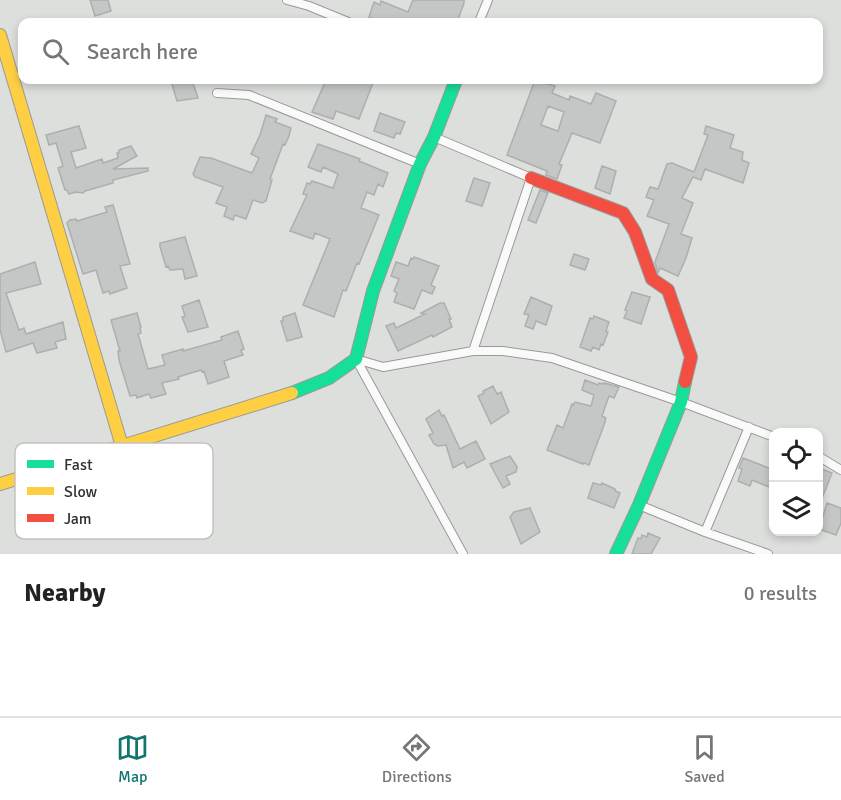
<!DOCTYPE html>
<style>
body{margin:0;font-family:Signika,sans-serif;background:#f6f6f6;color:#222}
.controls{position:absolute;right:18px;bottom:18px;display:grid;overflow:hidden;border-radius:12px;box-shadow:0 3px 9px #0003}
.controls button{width:54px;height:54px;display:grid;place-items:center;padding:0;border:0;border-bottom:2px solid #e0e0e0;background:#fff;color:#222;font:30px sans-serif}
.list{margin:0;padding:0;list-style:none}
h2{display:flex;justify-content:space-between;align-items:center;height:78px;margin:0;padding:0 24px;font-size:26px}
h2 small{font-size:20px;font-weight:400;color:#767676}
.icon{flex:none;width:33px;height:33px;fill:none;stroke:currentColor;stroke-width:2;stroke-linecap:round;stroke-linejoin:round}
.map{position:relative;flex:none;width:841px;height:554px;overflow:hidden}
.search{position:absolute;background:#fff;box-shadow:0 3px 9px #0003;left:18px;right:18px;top:18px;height:66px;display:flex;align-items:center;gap:15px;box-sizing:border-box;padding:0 21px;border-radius:12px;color:#767676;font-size:22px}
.sheet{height:162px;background:#fff}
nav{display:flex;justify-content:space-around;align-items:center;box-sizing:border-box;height:84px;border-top:2px solid #e0e0e0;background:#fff;font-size:16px;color:#767676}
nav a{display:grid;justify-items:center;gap:3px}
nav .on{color:#0f766e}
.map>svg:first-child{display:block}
.building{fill:#c5c7c6;stroke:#adafae;stroke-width:1.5;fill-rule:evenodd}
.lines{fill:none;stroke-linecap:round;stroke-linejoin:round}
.street-casing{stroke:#989a98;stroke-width:10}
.fast-casing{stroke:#989a98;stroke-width:14}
.slow-casing{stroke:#989a98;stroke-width:14}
.jam-casing{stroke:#989a98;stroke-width:14}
.street{stroke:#fafafa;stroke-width:8}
.fast{stroke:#16e098;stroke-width:12}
.slow{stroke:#ffcf43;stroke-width:12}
.jam{stroke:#f24e42;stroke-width:12}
.key{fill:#fff;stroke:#c1c2c1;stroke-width:1.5}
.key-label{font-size:16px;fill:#313231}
</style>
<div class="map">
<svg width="841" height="554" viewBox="0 0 841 554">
<rect width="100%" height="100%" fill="#dddfdd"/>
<path class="building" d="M90,0H108L111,11L95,16Z
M413,0H464V3L457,22H380L369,17L374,2L380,5L381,1L408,12Z
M175,80H192L198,98L177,101L171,81Z
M326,80H374L359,119L336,111L333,119L312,112Z
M535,80L555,86L552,93L569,100L570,96L591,104L596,93L616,101L600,143L572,133L559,164L562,165L557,179L546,175L547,171L507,155ZM548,106L564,112L558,131L541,125Z
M380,113L405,122L400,134L396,133L394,138L374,131Z
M266,115L277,119L275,122L291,128L289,136L285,145L283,144L270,179L272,180L266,201L262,203L253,200L246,219L235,215L233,220L224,216L227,207L216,203L223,187L195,177L193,174L200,157L211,158L252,173L259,158L251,154L260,135Z
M79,126L86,148L71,152L76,168L102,159L103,163L118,158L117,153H119V150L131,146L137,156L113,169L148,168V171L113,180V183L85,191L83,193L76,192L69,194L67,190H65L58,168L63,166L56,143L49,145L46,135Z
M706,126L734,135L730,148L743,152L742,160L749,163L743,183L705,169L701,180L693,177L682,198L693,203L681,234L692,238L686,258L678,276L660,268L658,273L655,262L669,224L647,216L654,200L646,197L650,187L658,189L667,164L672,163L694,172L708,135L704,134Z
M318,144L360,159L359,161L388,173L383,187L378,184L374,195L367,192L361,208L379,215L359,264L357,263L346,291L343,290L334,317L303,305L330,239L315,233L313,239L290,231L307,195L303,194L307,183L310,184L312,181L333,188L338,174L323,167L321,172L308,167Z
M602,166L616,171L610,194L595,188Z
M474,178L490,183L482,206L466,201Z
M540,190L548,193L536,223L528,220Z
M113,205L130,264L120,266L127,288L110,294L109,291L103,293L96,270L83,274L67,223L70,220L76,219L77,221L107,212L105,207Z
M185,237L197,276L185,279L183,269L170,270L168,266L166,267L160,247V243Z
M574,254L589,259L585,270L570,265Z
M414,257L439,266L431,285L435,287L432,294L422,290L414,309L394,302L397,293L394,291L399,279L391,276L396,262L408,266L411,258L413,259Z
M35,262L41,284L6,293L19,330L24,328L26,334L63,322L66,339L55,342L57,348L37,353L33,343L6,352L0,330V274Z
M632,292L650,297L641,324L624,318L627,311L625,310Z
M531,297L552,306L546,325L536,321L533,329L525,326L529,315L524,314Z
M199,300L208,327L188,332L182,317L185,316L182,306Z
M440,303H444L451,319H449L452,327L433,337L432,335L398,351L386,326L394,323L396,328L425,314L421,313Z
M137,313L141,327L140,328L141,333L138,334L148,369L165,365L162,355L183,349V351L222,340L221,337L238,331L244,349L241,350L243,355L224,361L229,377L208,384L204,371L202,372L201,370L178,377L179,379L162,383L166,394L151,398L149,394L137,398L136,395L130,396L119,360L118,351H120L111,320Z
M295,313L302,337L287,341L281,321H283V317Z
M594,316L609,322L606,331L608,332L603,345L601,344L599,350L593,347L591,351L580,347L590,318L593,319Z
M585,380L598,385L599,383L604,384V383L619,387L614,398L609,396L602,416L606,418L604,425L589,465L584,463L583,464L547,450L557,425L563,428L572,404L573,405L575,402L591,406L594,395L582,390Z
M493,386L497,394L501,392L509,412L491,424L478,396L484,393L483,391Z
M439,410L442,416L444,415L460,449L476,441L485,459L467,468L464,462L453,468L446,445L438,446L434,444L429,435L433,433L426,419Z
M510,456L517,467L516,472L506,476L510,484L503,488L490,464Z
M743,458L774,470V489L752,480L750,486L738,481L742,469L739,468Z
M819,468L832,473L819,506Z
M593,483L601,485L602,483L615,489V491L620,493L614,508L588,498Z
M827,503L841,508V523L836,535L819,529Z
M530,508L540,532L521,544L510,517L514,512Z
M648,533L660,538L651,554H632L638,538L641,539L642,535L647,537Z"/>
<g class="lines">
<defs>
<path id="street" d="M287,0L309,6L348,22
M479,22L488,0
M217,93L249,95L420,164
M434,137L531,178L473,351
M356,359L383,367L473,351H503L552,358L681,402L774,437
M356,359L463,554
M818,456L841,470
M639,505L705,532L768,554
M705,532L749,427"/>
<path id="fast" d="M292,393L329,378L356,359L373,291L420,164L434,137L456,80
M616,554L639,505L681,402L685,382"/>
<path id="slow" d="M0,35L122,446
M0,484L292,393"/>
<path id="jam" d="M531,178L623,213L635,232L652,279L668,290L691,357L685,382"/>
</defs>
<use href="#street" class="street-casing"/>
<use href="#fast" class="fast-casing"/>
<use href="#slow" class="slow-casing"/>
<use href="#jam" class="jam-casing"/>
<use href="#street" class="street"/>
<use href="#fast" class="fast"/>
<use href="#slow" class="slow"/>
<use href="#jam" class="jam"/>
</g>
<rect x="15" y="443" width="198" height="96" rx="9" class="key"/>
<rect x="27" y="460" width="27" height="8" fill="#16e098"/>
<rect x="27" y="487" width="27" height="8" fill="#ffcf43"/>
<rect x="27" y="514" width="27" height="8" fill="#f24e42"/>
<g class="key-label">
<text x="64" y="470">Fast</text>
<text x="64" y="497">Slow</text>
<text x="64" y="524">Jam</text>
</g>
</svg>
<div class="controls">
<button><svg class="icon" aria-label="locate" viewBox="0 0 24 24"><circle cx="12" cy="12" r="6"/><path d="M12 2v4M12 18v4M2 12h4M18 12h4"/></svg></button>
<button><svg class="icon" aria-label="layers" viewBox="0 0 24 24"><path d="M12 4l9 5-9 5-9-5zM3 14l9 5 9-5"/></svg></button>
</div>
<div class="search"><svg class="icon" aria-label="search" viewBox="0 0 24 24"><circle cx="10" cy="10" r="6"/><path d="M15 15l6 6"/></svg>Search here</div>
</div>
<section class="sheet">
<h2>Nearby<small>0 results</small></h2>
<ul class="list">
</ul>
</section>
<nav>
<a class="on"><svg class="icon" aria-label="map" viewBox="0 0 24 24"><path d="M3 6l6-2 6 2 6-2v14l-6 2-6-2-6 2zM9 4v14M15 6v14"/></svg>Map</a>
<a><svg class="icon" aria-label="directions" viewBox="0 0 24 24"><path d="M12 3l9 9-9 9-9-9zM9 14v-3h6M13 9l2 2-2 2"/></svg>Directions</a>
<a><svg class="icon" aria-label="saved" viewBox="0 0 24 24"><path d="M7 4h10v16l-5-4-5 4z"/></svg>Saved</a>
</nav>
